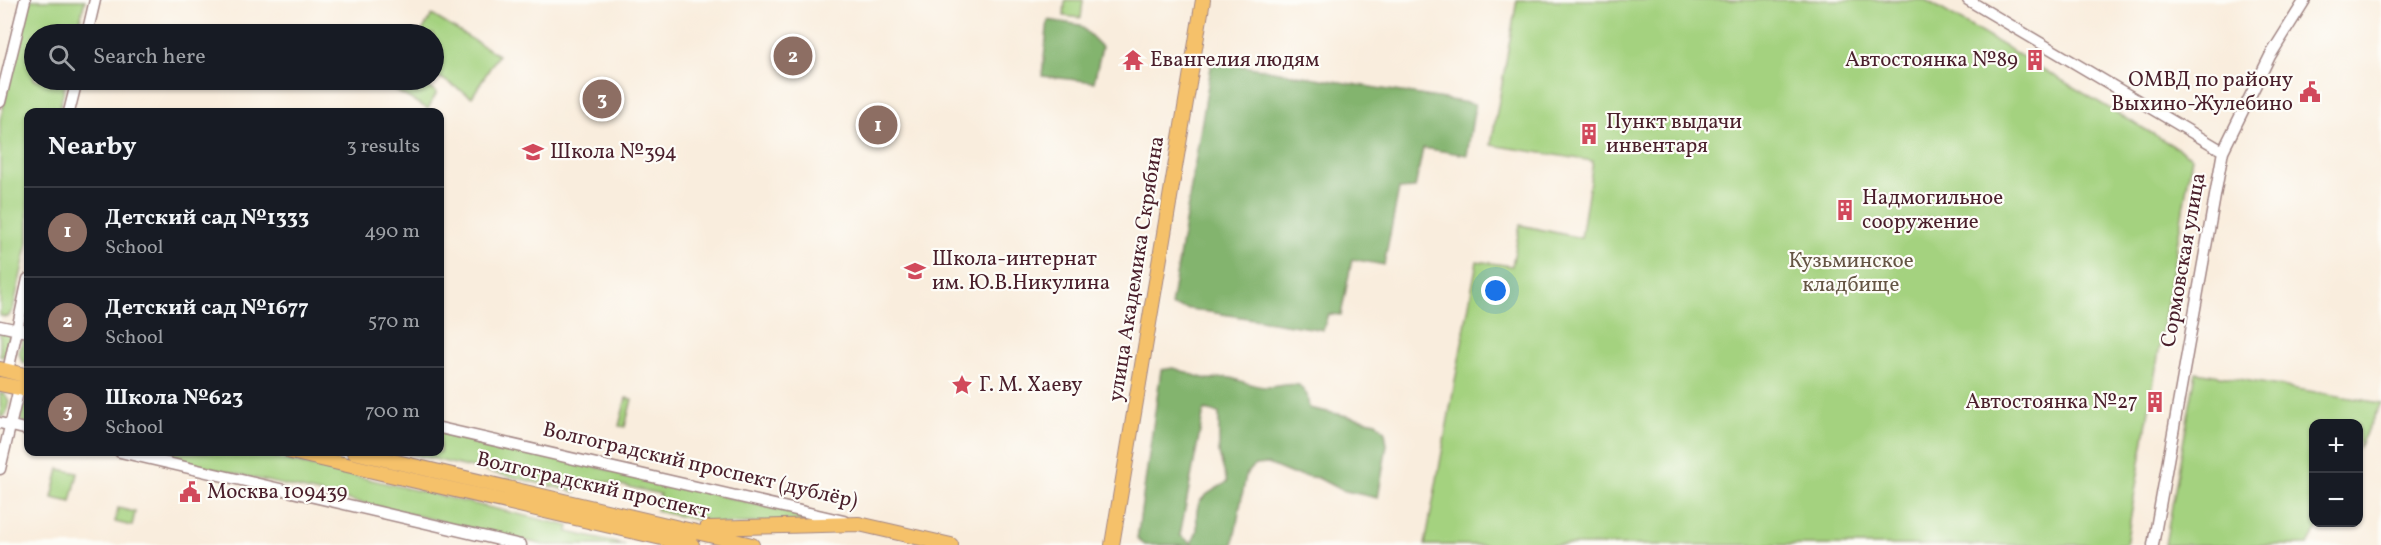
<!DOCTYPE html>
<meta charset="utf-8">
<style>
body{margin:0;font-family:Vollkorn,serif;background:#242831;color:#f1f3f6}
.controls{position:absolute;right:18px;bottom:18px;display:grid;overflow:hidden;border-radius:12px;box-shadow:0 2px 4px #0004}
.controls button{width:54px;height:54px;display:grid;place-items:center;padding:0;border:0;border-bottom:2px solid #363941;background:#171b24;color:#f1f3f6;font:30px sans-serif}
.you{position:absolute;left:1496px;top:291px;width:21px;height:21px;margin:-15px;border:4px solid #fff;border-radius:50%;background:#1a73e8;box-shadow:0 0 0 9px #1a73e833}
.badge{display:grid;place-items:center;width:39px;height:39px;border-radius:50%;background:#d1495b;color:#fff;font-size:20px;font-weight:700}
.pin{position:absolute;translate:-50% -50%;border:3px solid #fff;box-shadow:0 2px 6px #0006}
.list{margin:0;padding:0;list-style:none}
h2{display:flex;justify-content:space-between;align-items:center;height:78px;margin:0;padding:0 24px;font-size:26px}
h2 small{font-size:20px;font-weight:400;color:#9ea1a6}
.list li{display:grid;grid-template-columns:39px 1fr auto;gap:18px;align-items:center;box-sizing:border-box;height:90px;padding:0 24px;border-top:2px solid #363941}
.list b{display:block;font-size:22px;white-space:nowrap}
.list p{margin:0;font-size:20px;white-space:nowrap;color:#9ea1a6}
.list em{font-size:20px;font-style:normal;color:#9ea1a6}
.icon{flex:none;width:33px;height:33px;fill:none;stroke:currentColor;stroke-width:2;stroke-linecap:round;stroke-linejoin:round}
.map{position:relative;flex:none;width:2381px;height:545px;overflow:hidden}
.search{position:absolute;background:#171b24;box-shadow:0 2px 4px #0004;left:24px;top:24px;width:420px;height:66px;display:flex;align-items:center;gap:15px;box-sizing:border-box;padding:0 21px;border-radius:33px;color:#9ea1a6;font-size:22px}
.panel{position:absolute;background:#171b24;box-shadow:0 2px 4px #0004;left:24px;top:108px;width:420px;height:348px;border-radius:12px}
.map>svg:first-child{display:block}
.green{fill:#a4d27f;stroke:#777855;stroke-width:1.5}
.forest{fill:#83b46e;stroke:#666a4c;stroke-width:1.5;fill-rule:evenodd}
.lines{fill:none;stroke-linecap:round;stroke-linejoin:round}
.minor-casing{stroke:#a28684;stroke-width:13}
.major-casing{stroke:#a28684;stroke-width:16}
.minor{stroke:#fff;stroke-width:10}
.major{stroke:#f5c16b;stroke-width:14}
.labels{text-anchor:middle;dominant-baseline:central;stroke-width:4.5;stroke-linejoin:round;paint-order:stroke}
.poi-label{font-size:21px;fill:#4a1f2b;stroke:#fdfcf7;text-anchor:start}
.street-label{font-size:21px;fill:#4a1f2b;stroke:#fdfcf7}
.park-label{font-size:21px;fill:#655544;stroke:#fdfcf7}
</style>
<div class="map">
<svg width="2381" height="545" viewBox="0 0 2381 545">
<rect width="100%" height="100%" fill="#fdfcf7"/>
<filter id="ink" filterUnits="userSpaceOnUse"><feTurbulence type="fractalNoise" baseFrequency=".0167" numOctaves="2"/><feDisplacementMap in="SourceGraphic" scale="12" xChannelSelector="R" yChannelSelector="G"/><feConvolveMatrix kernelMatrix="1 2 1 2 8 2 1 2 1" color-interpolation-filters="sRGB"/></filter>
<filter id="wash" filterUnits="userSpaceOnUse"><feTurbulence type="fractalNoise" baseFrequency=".008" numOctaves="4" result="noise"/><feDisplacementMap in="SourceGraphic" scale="24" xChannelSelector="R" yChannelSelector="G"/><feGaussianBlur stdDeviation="1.35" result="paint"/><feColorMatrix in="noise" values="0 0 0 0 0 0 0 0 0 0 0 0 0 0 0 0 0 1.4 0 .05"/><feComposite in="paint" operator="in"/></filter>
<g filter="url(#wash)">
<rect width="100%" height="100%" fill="#f9eddd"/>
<path class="green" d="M29,0H85L77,34H34V80H66L59,112H28V242L13,310L8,317L0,316V120Z
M1065,0H1083L1081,18L1064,16Z
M1517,0H1926L2192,157L2126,545H1425L1477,261L1512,266L1520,225L1581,238L1593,161L1491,145Z
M432,15L498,55L472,97L434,74V34H420Z
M400,80H413L437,92L428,109L394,90Z
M0,329L6,330L11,338L8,354L2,357L0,356Z
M28,337V364L22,362L19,353L23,340Z
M2196,372L2381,403L2359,447L2358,424H2314V522L2320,523L2308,545H2165Z
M0,393L5,394L9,401L6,414L1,418Z
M626,398L632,399L625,427L619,426Z
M28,402V425L21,421C20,413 22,405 28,402Z
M440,431L808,516V522L715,524L656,511L660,494L598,480L595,490L577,486L576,492L403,452H440Z
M141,452H253L569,526L568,532L625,545H544Z
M59,469L78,473L71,502L52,498Z
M118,508L135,512L132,526L115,522Z"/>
<path class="forest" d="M1048,20L1080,25L1102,47L1094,82L1042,76Z
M1212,61L1475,104L1467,155L1423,148L1415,188L1399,189L1384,265L1352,259L1341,315L1328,314L1323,330L1171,306Z
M1173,368C1186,371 1195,377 1208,379C1216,380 1223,376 1231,378C1243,381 1253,387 1267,387C1278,387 1285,383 1299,385L1307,395L1309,408L1376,422L1385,432L1387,445L1378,498L1341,490L1318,478L1292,474L1268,464L1255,465L1246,475L1233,545H1145L1137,539L1161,370ZM1204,410L1219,413V454L1227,482C1218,488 1201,495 1198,506C1193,522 1203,526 1191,543L1180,535Z"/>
</g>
<g filter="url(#ink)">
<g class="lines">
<defs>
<path id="minor" d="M1968,0L2223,151
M87,34L95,0
M0,102L25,0
M69,112L77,80
M0,326L28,332
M8,371L28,279
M0,423L28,430
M440,428L844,521
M120,452L521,545
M0,469L19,388
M2153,545L2223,151L2270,56L2305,0"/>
<path id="major" d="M0,369L28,376
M0,384L28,390
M291,452L692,545
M354,452L752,545
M707,528L859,524L951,545
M1112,545L1203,0"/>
</defs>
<use href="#minor" class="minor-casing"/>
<use href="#major" class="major-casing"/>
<use href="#minor" class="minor"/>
<use href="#major" class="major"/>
</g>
</g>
<defs>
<symbol id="temple-bare" viewBox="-9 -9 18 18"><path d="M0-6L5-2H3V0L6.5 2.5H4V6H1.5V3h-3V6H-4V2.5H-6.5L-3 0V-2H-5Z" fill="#d1495b" stroke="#fdfcf7" stroke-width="2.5" paint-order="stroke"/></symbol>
<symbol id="building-bare" viewBox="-9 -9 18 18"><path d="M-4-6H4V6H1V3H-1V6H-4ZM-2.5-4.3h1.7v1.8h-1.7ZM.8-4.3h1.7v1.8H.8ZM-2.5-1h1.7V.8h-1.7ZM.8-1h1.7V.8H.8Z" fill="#d1495b" stroke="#fdfcf7" stroke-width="2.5" paint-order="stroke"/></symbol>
<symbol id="civic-bare" viewBox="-9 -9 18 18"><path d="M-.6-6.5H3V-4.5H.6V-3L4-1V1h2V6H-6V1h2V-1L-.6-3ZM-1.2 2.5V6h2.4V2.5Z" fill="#d1495b" stroke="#fdfcf7" stroke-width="2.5" paint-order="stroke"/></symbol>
<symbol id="school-bare" viewBox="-9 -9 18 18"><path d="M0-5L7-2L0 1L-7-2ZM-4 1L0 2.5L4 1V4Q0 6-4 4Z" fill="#d1495b" stroke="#fdfcf7" stroke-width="2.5" paint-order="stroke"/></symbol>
<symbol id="sight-bare" viewBox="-9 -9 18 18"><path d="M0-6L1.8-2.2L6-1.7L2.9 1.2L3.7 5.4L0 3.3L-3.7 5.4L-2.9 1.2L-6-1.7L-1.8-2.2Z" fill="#d1495b" stroke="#fdfcf7" stroke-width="2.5" paint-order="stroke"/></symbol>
</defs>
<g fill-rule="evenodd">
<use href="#temple-bare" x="1118" y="45" width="30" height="30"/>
<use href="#building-bare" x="2020" y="45" width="30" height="30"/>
<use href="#civic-bare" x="2295" y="77" width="30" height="30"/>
<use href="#building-bare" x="1574" y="119" width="30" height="30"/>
<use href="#school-bare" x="518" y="137" width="30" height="30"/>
<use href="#building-bare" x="1830" y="195" width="30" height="30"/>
<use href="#school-bare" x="900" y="256" width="30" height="30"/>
<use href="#sight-bare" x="947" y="370" width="30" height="30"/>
<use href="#building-bare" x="2140" y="387" width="30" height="30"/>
<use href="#civic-bare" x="175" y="477" width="30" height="30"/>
</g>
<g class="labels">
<g class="poi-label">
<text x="1150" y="60">Евангелия людям</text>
<text x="2018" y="60" text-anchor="end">Автостоянка №89</text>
<text x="2293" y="80" text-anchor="end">ОМВД по району<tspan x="2293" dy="24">Выхино-Жулебино</tspan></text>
<text x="1606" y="122">Пункт выдачи<tspan x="1606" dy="24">инвентаря</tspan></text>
<text x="550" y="152">Школа №394</text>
<text x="1862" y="198">Надмогильное<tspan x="1862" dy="24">сооружение</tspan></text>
<text x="932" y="259">Школа-интернат<tspan x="932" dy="24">им. Ю.В.Никулина</tspan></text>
<text x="979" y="385">Г. М. Хаеву</text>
<text x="2138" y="402" text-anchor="end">Автостоянка №27</text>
<text x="207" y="492">Москва 109439</text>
</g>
<g class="street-label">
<text transform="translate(2184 260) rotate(-80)">Сормовская улица</text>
<text transform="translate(1137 269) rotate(-81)">улица Академика Скрябина</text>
<text transform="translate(700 466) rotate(13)">Волгоградский проспект (дублёр)</text>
<text transform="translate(593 486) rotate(13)">Волгоградский проспект</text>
</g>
<g class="park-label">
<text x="1851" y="261">Кузьминское<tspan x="1851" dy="24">кладбище</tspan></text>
</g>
</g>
</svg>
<div class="controls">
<button>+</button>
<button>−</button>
</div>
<div class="you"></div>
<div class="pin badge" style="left:878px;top:125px;background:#8d6e63">1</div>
<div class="pin badge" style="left:793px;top:56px;background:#8d6e63">2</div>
<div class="pin badge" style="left:602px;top:99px;background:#8d6e63">3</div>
<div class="search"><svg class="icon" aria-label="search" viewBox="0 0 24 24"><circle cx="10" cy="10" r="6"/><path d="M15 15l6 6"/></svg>Search here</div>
<section class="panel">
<h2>Nearby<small>3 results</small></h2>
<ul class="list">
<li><span class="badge" style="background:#8d6e63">1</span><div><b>Детский сад №1333</b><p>School</p></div><em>490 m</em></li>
<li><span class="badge" style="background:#8d6e63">2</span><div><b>Детский сад №1677</b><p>School</p></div><em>570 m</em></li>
<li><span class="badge" style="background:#8d6e63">3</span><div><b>Школа №623</b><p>School</p></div><em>700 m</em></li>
</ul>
</section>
</div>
